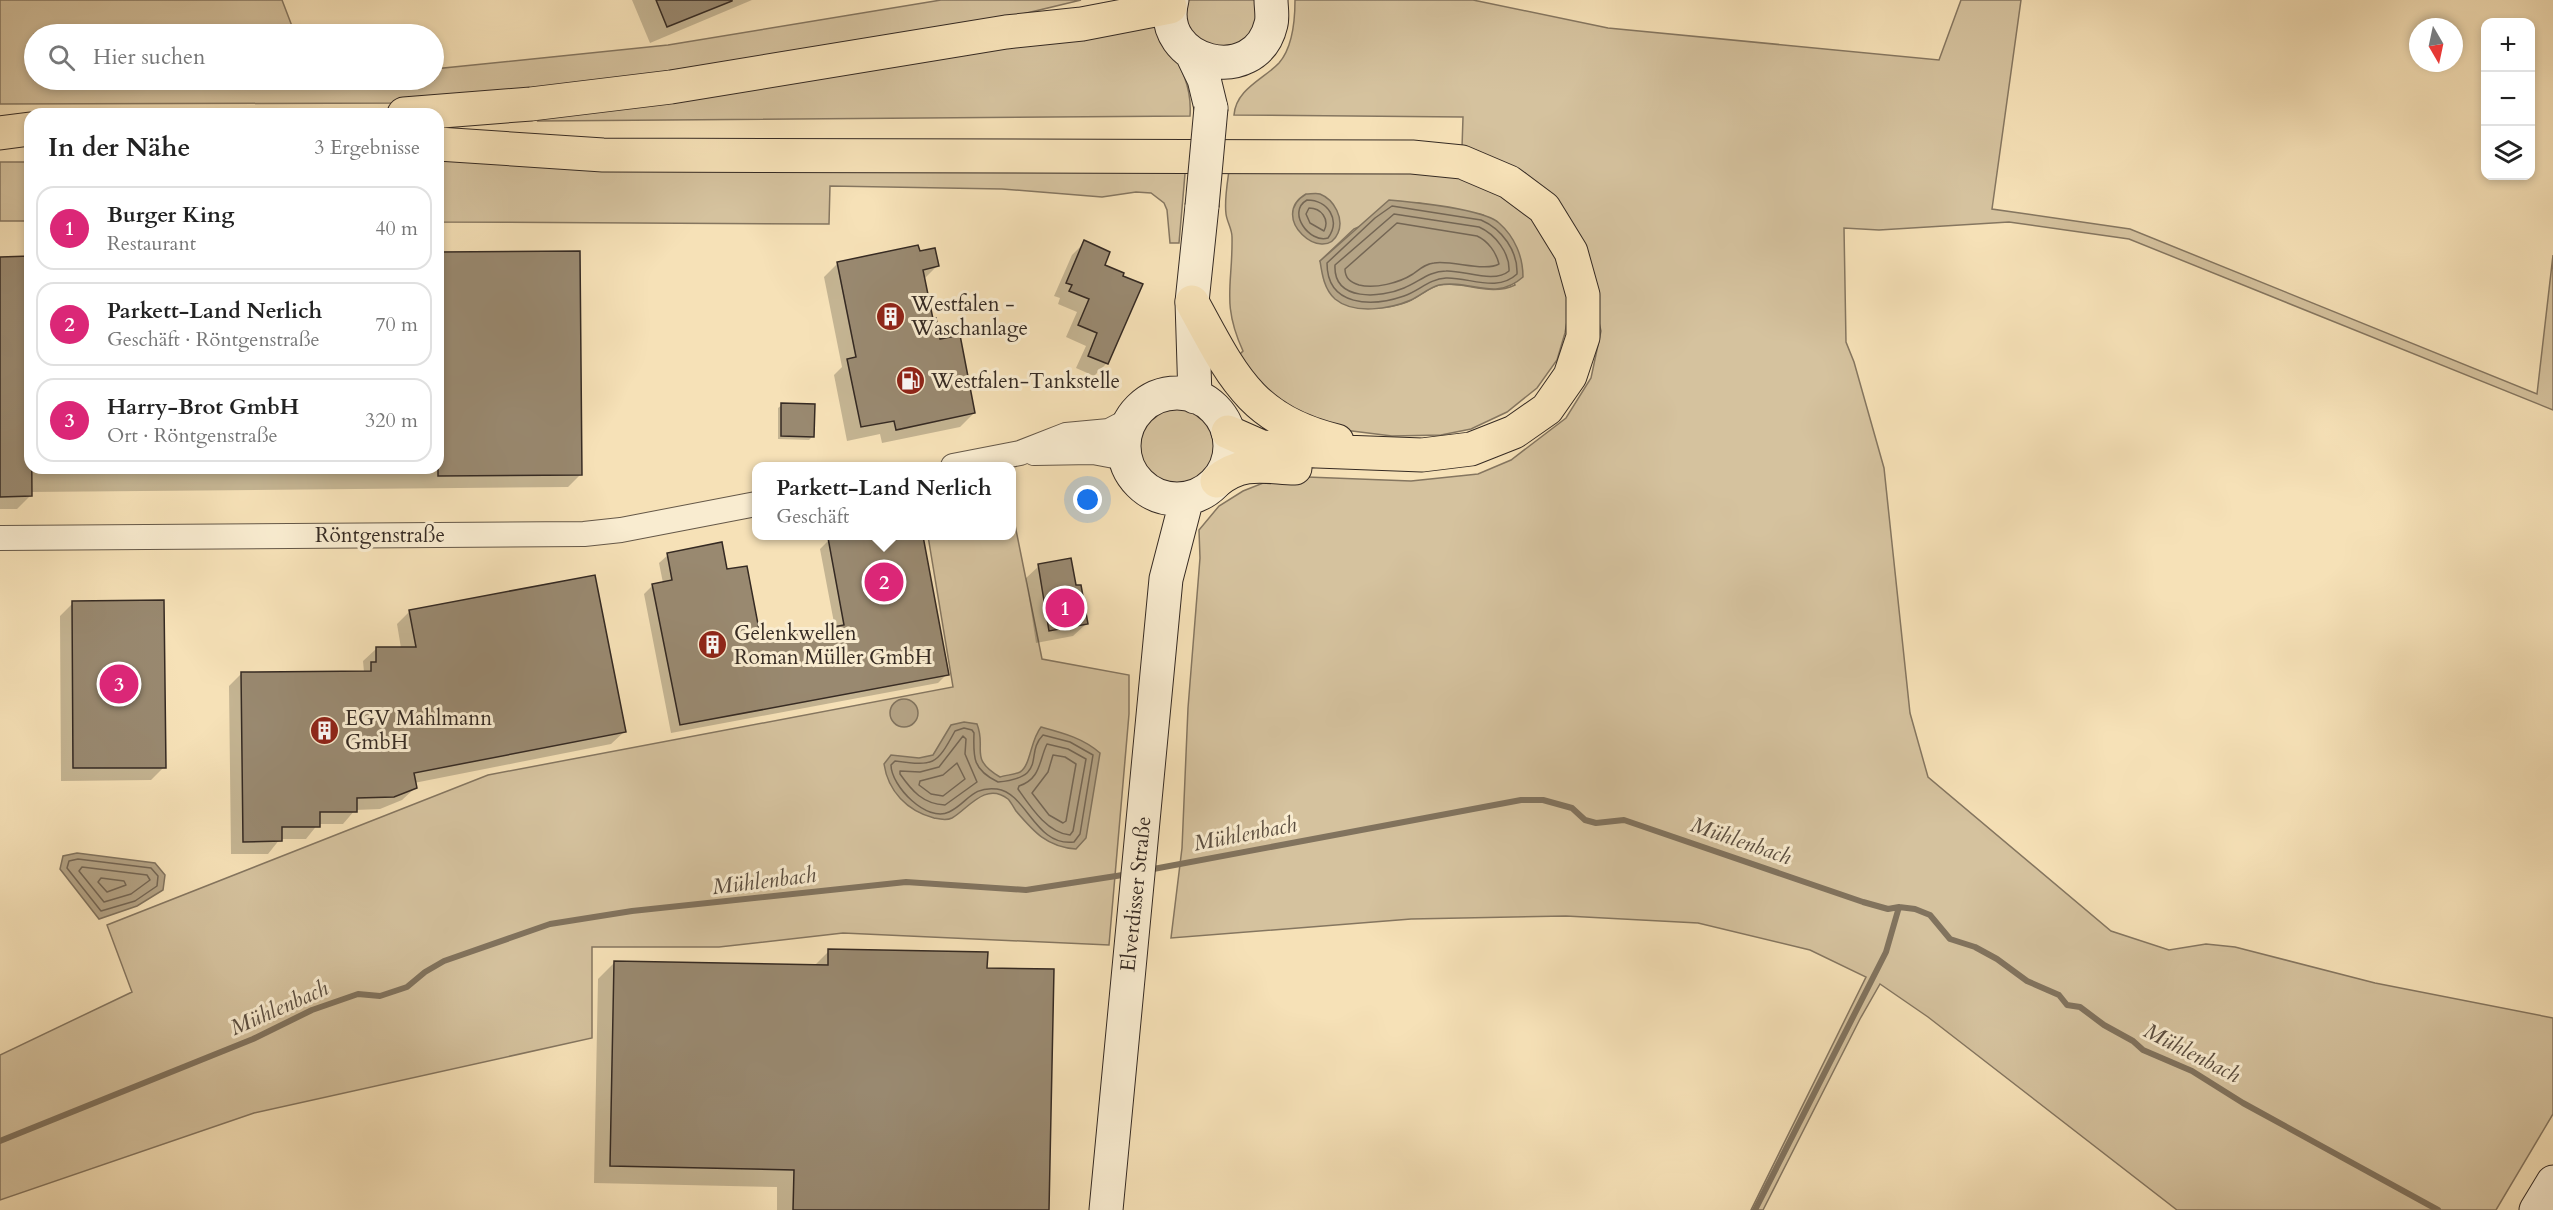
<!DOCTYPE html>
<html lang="de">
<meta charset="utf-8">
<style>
body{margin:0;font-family:Cardo,serif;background:#f6f6f6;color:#222}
.controls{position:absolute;right:18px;top:18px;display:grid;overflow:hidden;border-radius:12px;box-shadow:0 3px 9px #0003}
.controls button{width:54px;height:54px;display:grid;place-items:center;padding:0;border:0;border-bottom:2px solid #e0e0e0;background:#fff;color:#222;font:30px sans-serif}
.compass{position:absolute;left:2409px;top:18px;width:54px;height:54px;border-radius:50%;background:#fff;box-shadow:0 3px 9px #0003;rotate:171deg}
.you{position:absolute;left:1088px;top:500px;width:21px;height:21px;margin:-15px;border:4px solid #fff;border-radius:50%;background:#1a73e8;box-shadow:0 0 0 9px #1a73e833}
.badge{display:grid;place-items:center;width:39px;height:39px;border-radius:50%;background:#db2777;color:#fff;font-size:20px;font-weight:700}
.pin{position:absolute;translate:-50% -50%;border:3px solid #fff;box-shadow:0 2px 6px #0006}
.popup{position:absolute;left:752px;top:462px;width:264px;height:78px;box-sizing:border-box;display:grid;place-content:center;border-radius:12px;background:#fff;filter:drop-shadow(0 2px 4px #0005);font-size:20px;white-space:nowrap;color:#767676}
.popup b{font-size:22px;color:#222}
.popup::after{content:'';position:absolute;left:50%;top:100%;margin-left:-12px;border:12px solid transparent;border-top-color:#fff}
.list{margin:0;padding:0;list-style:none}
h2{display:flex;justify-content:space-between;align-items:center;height:78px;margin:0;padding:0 24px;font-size:26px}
h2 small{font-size:20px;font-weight:400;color:#767676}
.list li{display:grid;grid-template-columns:39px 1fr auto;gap:18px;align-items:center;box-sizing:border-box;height:84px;margin:0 12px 12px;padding:0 12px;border:2px solid #e0e0e0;border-radius:18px}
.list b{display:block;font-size:22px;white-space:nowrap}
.list p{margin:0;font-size:20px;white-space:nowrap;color:#767676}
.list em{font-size:20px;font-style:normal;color:#767676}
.icon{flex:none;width:33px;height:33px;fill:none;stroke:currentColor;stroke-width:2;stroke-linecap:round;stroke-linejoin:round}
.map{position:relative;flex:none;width:2553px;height:1210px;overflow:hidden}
.search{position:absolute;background:#fff;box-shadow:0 3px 9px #0003;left:24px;top:24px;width:420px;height:66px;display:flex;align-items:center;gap:15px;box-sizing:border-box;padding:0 21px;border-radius:33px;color:#767676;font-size:22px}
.panel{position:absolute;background:#fff;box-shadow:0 3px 9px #0003;left:24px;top:108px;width:420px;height:366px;border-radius:18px}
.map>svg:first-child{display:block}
.green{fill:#d5c29e;stroke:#857660;stroke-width:1.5;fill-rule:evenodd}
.water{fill:#b4a385;stroke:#81735e;stroke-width:1.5}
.shadow{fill:#0003}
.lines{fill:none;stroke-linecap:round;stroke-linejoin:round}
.shore{stroke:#746654;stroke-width:1.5}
.stream{stroke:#81735e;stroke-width:6}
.building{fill:#998970;stroke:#352a23;stroke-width:1.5}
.street-casing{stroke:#655848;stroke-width:26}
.secondary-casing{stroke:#352a23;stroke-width:35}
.primary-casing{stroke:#352a23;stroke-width:35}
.street{stroke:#f9ecd0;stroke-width:24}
.secondary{stroke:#f9ecd0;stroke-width:33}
.primary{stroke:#f6e1b7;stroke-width:33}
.secondary-bridge-casing{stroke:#352a23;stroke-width:35;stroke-linecap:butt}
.secondary-bridge{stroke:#f9ecd0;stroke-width:33}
.labels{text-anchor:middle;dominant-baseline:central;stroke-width:6;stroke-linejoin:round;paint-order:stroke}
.poi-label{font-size:21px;fill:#352a23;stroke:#f9ecd0;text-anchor:start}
.street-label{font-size:21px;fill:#352a23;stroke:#f9ecd0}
.water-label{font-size:22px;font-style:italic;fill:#5b4e40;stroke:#f9ecd0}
</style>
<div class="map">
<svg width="2553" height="1210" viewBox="0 0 2553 1210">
<rect width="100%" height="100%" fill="#f6e1b7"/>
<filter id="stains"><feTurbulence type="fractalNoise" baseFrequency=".00333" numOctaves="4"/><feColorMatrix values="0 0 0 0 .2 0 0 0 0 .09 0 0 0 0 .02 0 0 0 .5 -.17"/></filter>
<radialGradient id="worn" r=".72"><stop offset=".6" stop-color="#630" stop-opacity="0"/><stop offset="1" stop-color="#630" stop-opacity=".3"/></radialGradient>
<path class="green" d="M0,0H282L295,34H34V80H310L311,81L434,80V69L668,45L941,0H1081L1002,19L655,73L409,103L0,104Z
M1184,0H1258C1261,8 1257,15 1255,23C1247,50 1230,48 1206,47L1184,25Z
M1295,0H1473L1608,28L1939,60L1961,0H2021L1992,209L2130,229L2537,394L2553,255V410L2129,239L2009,222L1879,230L1844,228L1846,342L1854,362L1884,468L1910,713L1928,777L2111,931L2169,950L2206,944L2235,947L2375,983L2553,1018V1114L2496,1210H2177L1928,1017L1880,984L1860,1019L1763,1210H1751L1866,977L1810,950L1698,923L1566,916L1411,919L1171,938L1182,848L1188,708L1200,558L1199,530L1219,506L1243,491L1281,476L1411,481L1478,474L1511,460L1566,418L1591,378L1601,331L1591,289L1563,212L1525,173L1475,150L1462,148L1463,117L1234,115C1236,89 1264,79 1279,63C1293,47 1295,20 1295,0Z
M1154,20C1171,54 1193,76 1190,116L538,121L539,119Z
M438,160L1186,162L1179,243H1170L1167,210L1164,203L1151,193L1136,192L1102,197L1002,189L830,186L829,224L438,222Z
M0,162H30V221H0Z
M1301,162L1481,177L1552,235L1570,304L1565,333L1557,360L1537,388L1507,412L1471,429L1441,435L1392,436L1328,428L1284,409L1238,356L1243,351C1221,303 1233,284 1232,237C1232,229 1227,222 1226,214C1224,198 1228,180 1230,163ZM1418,203L1483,215L1515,285C1492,296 1468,283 1445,284C1430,285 1420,297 1407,302C1392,308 1376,308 1360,308L1320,261L1354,229Z
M1138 446a39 39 0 1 1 78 0a39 39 0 1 1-78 0Z
M1012,510L1042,659L1129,675V714L1109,945L843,933L719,947H592V1038L254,1113L0,1200V1055L132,992L107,925L488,775L953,687L928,536H1012Z"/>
<path class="water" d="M1306,194C1310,194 1317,193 1320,194C1335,200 1344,219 1338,233C1324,266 1267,217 1306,194Z
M1389,200C1412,202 1484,209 1499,223C1515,237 1523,257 1523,277C1495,302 1470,279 1439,285C1430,287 1420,296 1411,300C1390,309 1354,315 1335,299C1324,289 1322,274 1320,261Z
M890 713a14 14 0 1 1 28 0a14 14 0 1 1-28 0Z
M964,722L977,724C987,749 968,758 1000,777C1005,775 1014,775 1020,772C1031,765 1030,741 1041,727C1063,733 1083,738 1100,753L1086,838L1076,849C1047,847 1034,832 1016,811C1014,808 1011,802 1008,799C985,781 967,810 952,818C946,821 939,819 934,818C907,811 888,791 884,764L891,755L919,758L933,755L951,725Z
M77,853L155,863L165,875L163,890L137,906L99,919L60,869L63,856Z"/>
<path class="shadow" d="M632,0H752L650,43Z
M1085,242L1103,265L1107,363L1094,376L1076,368L1086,346L1066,337L1077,312L1058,304L1060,298L1054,296L1072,255Z
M918,253L937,266L924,279L932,320L939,341L974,413L960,427L882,443L880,434L847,441L834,375L842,367L824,277L838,263Z
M438,254L581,474L568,487L30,492V496L17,509H0V258L30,468H438Z
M782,405L813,436L809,440L778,439V408Z
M852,536H922L947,674L938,683L671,733L644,594L653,585L663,583L659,563L668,555L726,571L760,642L835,628L820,549L829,540Z
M1039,566L1075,587L1086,624L1073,636L1036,643L1026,578Z
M73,603L164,767L151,780L61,781L60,616Z
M409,612L624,732L611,744L414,783L415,788L402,800L380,809L355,810L343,824H318L306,839H280L268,854H231L229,686L242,673L364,672L363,661L376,649L401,648L397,624Z
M829,951L986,969L1048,1210H777V1187L594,1183L598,979L615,962L814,966Z"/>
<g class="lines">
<path class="shore" d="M1307,200C1328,200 1341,220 1328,238C1310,244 1286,212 1307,200Z
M1392,206L1481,220C1502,229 1518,251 1517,274C1497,293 1469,277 1446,278C1429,279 1419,291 1404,296C1372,307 1327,307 1327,263L1375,218Z
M1309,208C1321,208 1330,219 1324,231L1310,223L1306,214Z
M1394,214L1479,227C1495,234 1510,253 1509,271C1494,284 1464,270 1446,271C1429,271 1419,282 1404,288C1381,298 1333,302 1335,265Z
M1397,223L1477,236C1488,241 1496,252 1499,264C1485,272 1452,260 1434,263C1425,264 1420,269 1413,274C1399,283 1375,289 1359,285C1350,282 1345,278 1345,269Z
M964,728L972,730L974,733C973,758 973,770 998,782C1049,777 1024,754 1043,735L1070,742L1093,755L1080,834L1074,842C1035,847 1027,793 997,789C971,786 968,803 949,812C927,823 891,786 891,765L895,761C934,766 936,766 955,731Z
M963,736L966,739L965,754L977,782L945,805C923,804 912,791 900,774V771L920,772L939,767Z
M1047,744L1068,749L1086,759L1073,831L1070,835C1047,833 1030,806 1018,789L1019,786C1041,779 1039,760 1047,744Z
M1053,755L1065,757L1076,764L1066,821L1063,823L1049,815L1032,793L1048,772Z
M957,763L965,779L943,796L931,794L919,785L920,781L943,775Z
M78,859L151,868L158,876L157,886L135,901L101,911L67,868L69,861Z
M82,867L147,875L150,880L131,894L104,902L79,871Z
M101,878L124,881L126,885L107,892L98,882Z"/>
<path class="stream" d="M1148,870L1521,800H1543L1572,808L1585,820L1596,823L1624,820L1863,902L1888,909L1899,907L1915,909L1930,915L1950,939L1975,947L1997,959L2027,981L2059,995L2067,1005L2080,1007L2104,1025L2133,1041L2143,1050L2192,1071L2243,1103L2438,1210
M0,1141L253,1039L312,1010L358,994L380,996L407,987L425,972L444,961L550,924L632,911L906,882L1026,890L1129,874
M1755,1210L1886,952L1899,907"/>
</g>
<path class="building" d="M656,0H732V1L667,27Z
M1084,240L1110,252L1105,265L1124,273L1123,276L1143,284L1108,364L1088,356L1097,333L1078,325L1089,299L1069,291L1072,285L1066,283Z
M918,245L920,251L935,248L939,266L923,270L933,319L936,318L940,339L960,335L975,413L896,430L894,421L861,427L847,359L856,357L837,262Z
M580,251L582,475L438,476V252Z
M30,256L32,496L0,497V257Z
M781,403L815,404L814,437L781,436Z
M843,536H923L949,675L680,725L652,584L672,580L667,553L722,542L727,569L747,566L761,640L844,625L828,538Z
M1071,558L1076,585H1081L1088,624L1049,631L1038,564Z
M595,575L626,732L414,773L417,788L394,797L357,798V812H320V827H282V841L243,842L241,672L371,671V662H376V647H416L409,610Z
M164,600L166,768H73L72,601Z
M828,949L988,952L987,968L1054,969L1049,1210H793L794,1170L610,1166L614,961L828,965Z"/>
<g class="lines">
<defs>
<path id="street" d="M1034,453L1093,452L1125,458
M953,466L1020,453L1066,435L1109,431L1130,420
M0,538L584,534L621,530L756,504"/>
<path id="secondary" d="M1172,0C1155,64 1256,89 1271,24C1273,17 1271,7 1271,0
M1192,54L1204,79L1211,108
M1124 446a53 53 0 1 1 106 0a53 53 0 1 1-106 0Z
M1195,397L1192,302L1202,206
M1106,1210L1166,579L1187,498
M2536,1210L2553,1182"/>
<path id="primary" d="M404,114L531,104L671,87L1006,32L1082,24L1170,7
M0,133L30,129
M438,144L603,155L1412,157L1462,162L1509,182L1544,208L1571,252L1583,295V337L1570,376L1547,409L1514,432L1471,449L1422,455L1317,451L1262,447L1228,432
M1192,302C1232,375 1250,420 1337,441
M1217,481C1243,460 1264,467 1295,468"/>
</defs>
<use href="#street" class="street-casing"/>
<use href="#secondary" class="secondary-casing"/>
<use href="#primary" class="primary-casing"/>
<use href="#street" class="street"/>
<use href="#secondary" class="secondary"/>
<use href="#primary" class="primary"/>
<defs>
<path id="secondary-bridge" d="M1202,206L1211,108"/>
</defs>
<use href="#secondary-bridge" class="secondary-bridge-casing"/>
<use href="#secondary-bridge" class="secondary-bridge"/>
</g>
<defs>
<symbol id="building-disc" viewBox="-11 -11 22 22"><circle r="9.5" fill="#8f2418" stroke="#f9ecd0"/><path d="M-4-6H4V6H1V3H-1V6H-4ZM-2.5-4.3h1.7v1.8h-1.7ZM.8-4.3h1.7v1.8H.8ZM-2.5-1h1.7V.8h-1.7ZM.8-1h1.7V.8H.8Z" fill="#fff"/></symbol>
<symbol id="fuel-disc" viewBox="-11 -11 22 22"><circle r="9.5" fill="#8f2418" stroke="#f9ecd0"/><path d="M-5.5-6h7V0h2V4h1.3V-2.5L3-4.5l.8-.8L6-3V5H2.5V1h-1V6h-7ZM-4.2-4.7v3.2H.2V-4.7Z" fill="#fff"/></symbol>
</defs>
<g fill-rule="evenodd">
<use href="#building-disc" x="874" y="300" width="33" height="33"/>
<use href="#fuel-disc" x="894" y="364" width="33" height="33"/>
<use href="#building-disc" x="696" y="628" width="33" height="33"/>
<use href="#building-disc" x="308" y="714" width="33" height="33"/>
</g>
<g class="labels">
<g class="poi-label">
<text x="911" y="304">Westfalen -<tspan x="911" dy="24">Waschanlage</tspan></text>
<text x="931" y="381">Westfalen-Tankstelle</text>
<text x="734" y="633">Gelenkwellen<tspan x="734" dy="24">Roman Müller GmbH</tspan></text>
<text x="345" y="718">EGV Mahlmann<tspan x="345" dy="24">GmbH</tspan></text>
</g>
<g class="street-label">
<text x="380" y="535">Röntgenstraße</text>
<text transform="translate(1136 894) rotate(-84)">Elverdisser Straße</text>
</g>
<g class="water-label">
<text transform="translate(1245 834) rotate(-11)">Mühlenbach</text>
<text transform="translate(1741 841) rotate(19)">Mühlenbach</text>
<text transform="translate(764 881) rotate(-7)">Mühlenbach</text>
<text transform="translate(279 1008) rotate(-24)">Mühlenbach</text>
<text transform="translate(2192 1053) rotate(27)">Mühlenbach</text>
</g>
</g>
<rect width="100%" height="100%" filter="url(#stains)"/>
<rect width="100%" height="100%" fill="url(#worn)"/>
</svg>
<div class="controls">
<button>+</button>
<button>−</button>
<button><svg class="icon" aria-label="layers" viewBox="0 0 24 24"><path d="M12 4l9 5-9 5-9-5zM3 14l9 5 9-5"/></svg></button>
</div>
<svg class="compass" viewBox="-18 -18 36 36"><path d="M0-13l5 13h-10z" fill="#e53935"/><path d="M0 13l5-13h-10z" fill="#767676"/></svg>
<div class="you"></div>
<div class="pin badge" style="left:1065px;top:608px">1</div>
<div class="pin badge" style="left:884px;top:582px">2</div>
<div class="popup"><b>Parkett-Land Nerlich</b>Geschäft</div>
<div class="pin badge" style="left:119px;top:684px">3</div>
<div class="search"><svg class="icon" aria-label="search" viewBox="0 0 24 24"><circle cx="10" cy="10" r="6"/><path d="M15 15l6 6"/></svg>Hier suchen</div>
<section class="panel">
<h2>In der Nähe<small>3 Ergebnisse</small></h2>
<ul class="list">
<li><span class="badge">1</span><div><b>Burger King</b><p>Restaurant</p></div><em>40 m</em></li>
<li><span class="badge">2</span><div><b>Parkett-Land Nerlich</b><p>Geschäft · Röntgenstraße</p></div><em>70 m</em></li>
<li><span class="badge">3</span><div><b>Harry-Brot GmbH</b><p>Ort · Röntgenstraße</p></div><em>320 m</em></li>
</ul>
</section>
</div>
